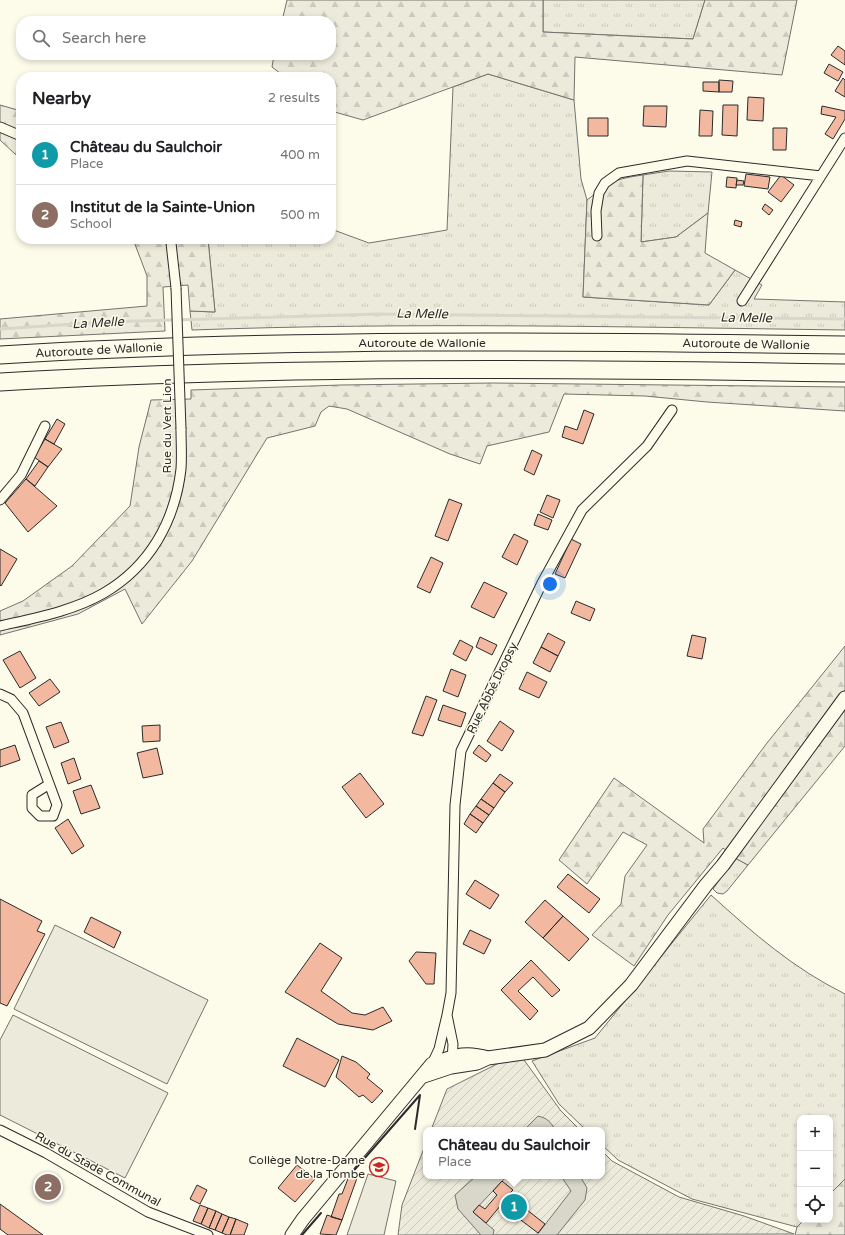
<!DOCTYPE html>
<meta charset="utf-8">
<style>
body{margin:0;font-family:"Varela Round",sans-serif;background:#f2f2f2;color:#202124}
.controls{position:absolute;right:12px;bottom:12px;display:grid;overflow:hidden;border-radius:8px;box-shadow:0 2px 6px #0003}
.controls button{width:36px;height:36px;display:grid;place-items:center;padding:0;border:0;border-bottom:1px solid #e0e0e0;background:#fff;color:#202124;font:20px sans-serif}
.you{position:absolute;left:550px;top:584px;width:14px;height:14px;margin:-10px;border:3px solid #fff;border-radius:50%;background:#1a73e8;box-shadow:0 0 0 6px #1a73e833}
.badge{display:grid;place-items:center;width:26px;height:26px;border-radius:50%;background:#7c3aed;color:#fff;font-size:13px;font-weight:700}
.pin{position:absolute;translate:-50% -50%;border:2px solid #fff;box-shadow:0 1px 4px #0006}
.popup{position:absolute;left:423px;top:1127px;width:182px;height:52px;box-sizing:border-box;display:grid;place-content:center;border-radius:8px;background:#fff;filter:drop-shadow(0 1px 3px #0005);font-size:13px;white-space:nowrap;color:#757577}
.popup b{font-size:15px;color:#202124}
.popup::after{content:'';position:absolute;left:50%;top:100%;margin-left:-8px;border:8px solid transparent;border-top-color:#fff}
.list{margin:0;padding:0;list-style:none}
h2{display:flex;justify-content:space-between;align-items:center;height:52px;margin:0;padding:0 16px;font-size:17px}
h2 small{font-size:13px;font-weight:400;color:#757577}
.list li{display:grid;grid-template-columns:26px 1fr auto;gap:12px;align-items:center;box-sizing:border-box;height:60px;padding:0 16px;border-top:1px solid #e0e0e0}
.list b{display:block;font-size:15px;white-space:nowrap}
.list p{margin:0;font-size:13px;white-space:nowrap;color:#757577}
.list em{font-size:13px;font-style:normal;color:#757577}
.icon{flex:none;width:22px;height:22px;fill:none;stroke:currentColor;stroke-width:2;stroke-linecap:round;stroke-linejoin:round}
.map{position:relative;flex:none;width:845px;height:1235px;overflow:hidden}
.search{position:absolute;background:#fff;box-shadow:0 2px 6px #0003;left:16px;top:16px;width:320px;height:44px;display:flex;align-items:center;gap:10px;box-sizing:border-box;padding:0 14px;border-radius:16px;color:#757577;font-size:15px}
.panel{position:absolute;background:#fff;box-shadow:0 2px 6px #0003;left:16px;top:72px;width:320px;height:172px;border-radius:16px}
.map>svg:first-child{display:block}
.grass{fill:url(#grass-tufts);stroke:#74746e}
.forest{fill:url(#forest-firs);stroke:#74746e}
.garden{fill:url(#garden-furrows);stroke:#74746e}
.pitch{fill:#ecebdb;stroke:#74746e}
.parking{fill:#eceadb;stroke:#74746e}
.water{fill:#d8d7c9;stroke:#74746e}
.lines{fill:none;stroke-linecap:round;stroke-linejoin:round}
.stream{stroke:#d8d7c9;stroke-width:3}
.building{fill:#f2b8a0;stroke:#2b2b2b}
.street-casing{stroke:#2b2b2b;stroke-width:11}
.secondary-casing{stroke:#2b2b2b;stroke-width:15}
.highway-casing{stroke:#2b2b2b;stroke-width:19}
.street{stroke:#fdfbea;stroke-width:9}
.secondary{stroke:#fdfbea;stroke-width:13}
.highway{stroke:#fdfbea;stroke-width:17}
.street-bridge-casing{stroke:#2b2b2b;stroke-width:11;stroke-linecap:butt}
.street-bridge{stroke:#fdfbea;stroke-width:9}
.wall{stroke:#2b2b2b;stroke-width:2}
.labels{text-anchor:middle;dominant-baseline:central;stroke-width:3;stroke-linejoin:round;paint-order:stroke}
.street-label{font-size:12px;fill:#2b2b2b;stroke:#fdfbea}
.poi-label{font-size:12px;fill:#2b2b2b;stroke:#fdfbea;text-anchor:end}
.water-label{font-size:13px;font-style:italic;fill:#2b2b2b;stroke:#fdfbea}
</style>
<div class="map">
<svg width="845" height="1235" viewBox="0 0 845 1235">
<defs>
<pattern id="grass-tufts" width="24" height="20" patternUnits="userSpaceOnUse"><rect width="24" height="20" fill="#ecebdb"/><path d="M3 7l-1-3M5 7V3M7 7l1-3M15 17l-1-3M17 17v-4M19 17l1-3" fill="none" stroke="#cbcabc"/></pattern>
<pattern id="forest-firs" width="22" height="20" patternUnits="userSpaceOnUse"><rect width="22" height="20" fill="#ecebdb"/><path d="M5 1l3.5 6h-7zM16 11l3.5 6h-7z" fill="#cbcabc"/></pattern>
<pattern id="garden-furrows" width="10" height="10" patternUnits="userSpaceOnUse"><rect width="10" height="10" fill="#ecebdb"/><path d="M-1 1l2-2M0 10L10 0M9 11l2-2" fill="none" stroke="#cbcabc"/></pattern>
</defs>
<rect width="100%" height="100%" fill="#fdfbea"/>
<path class="grass" d="M543,0H705L693,39L543,32Z
M488,74L574,100L581,179L587,200L583,297L709,305L735,270L762,285L754,299L845,302V330C627,327 410,322 192,330L190,311L215,312L208,239H331V229L369,243L447,230L453,87Z
M669,171L712,172L708,213L676,237L641,242L643,175Z
M735,858L748,865L727,891L723,894L717,893L713,889Z
M711,895C754,934 793,968 845,994V1179L830,1194V1118H800V1220H804L797,1227L692,1199L618,1160L602,1145V1130H586L559,1104L532,1061L595,1038Z"/>
<path class="forest" d="M287,0H543V32L693,39L705,0H797L782,75L575,57L574,100L488,74L363,120L331,111V77H285L272,67L274,55H331V21H282Z
M0,105L21,111V157L15,154L0,140Z
M643,175L641,242L676,237L708,213L705,253L735,270L709,305L583,297L587,200C610,182 614,179 643,175Z
M133,239H208L215,312L190,311L188,285L163,287L165,331L0,339V319L147,306V276Z
M493,383L845,387V411L707,402L645,396L564,394L549,432L487,446L480,464L450,454L347,409L329,406L321,412L315,426L267,438L192,561L142,624L125,589L78,614L0,635V611L23,601L72,566L130,506L139,447L151,400L191,399V390L341,385Z
M845,646V746L748,865L735,858L723,848L668,915L634,966L592,935L621,904L625,876L647,845L623,832L587,884L559,860L614,778L704,843L703,829L767,743Z
M845,1179V1235H795L797,1227L804,1220H830V1194Z"/>
<path class="garden" d="M519,1053L561,1111L580,1130H431L447,1089Z
M426,1143V1176H602V1151L612,1161L679,1197L744,1216L794,1234L398,1235L402,1205Z"/>
<path class="pitch" d="M55,925L208,1000L167,1084L14,1009Z
M13,1015L168,1093L125,1178L0,1115V1040Z"/>
<path class="parking" d="M368,1174L396,1181L384,1235H347Z"/>
<path class="water" d="M538,1116C547,1118 551,1122 555,1130H524Z
M476,1176H507L473,1212L494,1230L493,1235H481L458,1209L455,1195Z
M561,1176H580L587,1188L585,1200L557,1235H537L571,1191Z"/>
<g class="lines">
<path class="stream" d="M0,329L106,322L379,314L845,319"/>
</g>
<path class="building" d="M838,46L845,51V65L831,55Z
M829,64L843,72L838,81L824,73Z
M843,78L845,80V97L835,91Z
M719,80L733,81L732,92H719Z
M703,82H719V92L703,91Z
M748,97L764,98L763,121L747,120Z
M723,105H738L737,136L722,135Z
M644,106H667L666,127L643,126Z
M822,106L845,111V119L833,139L825,134L836,117L821,114Z
M700,110L713,111L712,136H699Z
M588,118H608V136H588Z
M773,128H787L786,150H773Z
M746,174L770,177L768,189L744,186Z
M781,175L794,185L781,202L768,192Z
M727,177L737,178L736,188L726,187Z
M737,180L744,181L743,185H736Z
M765,204L773,210L769,215L762,209Z
M735,220L742,222L741,227L734,225Z
M584,410L594,414L583,444L562,437L565,426L577,430Z
M57,419L65,424L54,444L45,439Z
M45,439L62,449L48,467L34,457Z
M532,450L542,455L534,475L524,470Z
M39,461L48,467L35,486L26,479Z
M26,479L57,506L28,532L5,503Z
M547,495L560,500L553,518L540,512Z
M449,499L462,504L448,541L435,536Z
M538,514L552,520L548,530L534,525Z
M514,534L528,541L517,565L502,557Z
M571,539L581,544L565,578L555,574Z
M0,549L17,559L1,586L0,585Z
M431,557L443,563L430,593L417,587Z
M484,582L507,593L494,618L471,607Z
M576,601L595,609L590,621L571,613Z
M548,633L565,642L558,656L541,647Z
M692,635L706,638L702,659L687,656Z
M480,637L497,645L492,655L476,647Z
M460,640L473,647L466,661L453,654Z
M541,647L558,656L550,672L533,663Z
M20,651L36,678L20,688L3,660Z
M451,669L466,675L458,697L443,691Z
M527,672L547,682L539,698L519,689Z
M50,679L60,692L39,706L29,693Z
M426,696L437,700L423,736L412,733Z
M443,705L466,713L461,727L438,720Z
M500,721L514,731L502,751L487,741Z
M61,722L69,742L54,748L46,727Z
M160,725V741L143,742L142,726Z
M15,745L20,760L0,767V750Z
M479,745L491,755L486,762L473,753Z
M157,748L163,774L143,778L137,753Z
M74,758L81,779L68,784L61,763Z
M360,773L384,804L366,818L342,787Z
M500,774L513,783L505,792L493,783Z
M493,783L505,792L494,808L481,799Z
M91,785L100,808L81,814L73,791Z
M481,799L494,808L489,815L476,806Z
M476,806L489,815L483,823L470,814Z
M470,814L483,823L476,833L464,824Z
M68,819L84,846L72,854L55,828Z
M568,874L600,899L589,913L557,887Z
M475,880L499,895L490,909L466,894Z
M0,899L42,921L37,931L45,934L7,1006L0,1003Z
M545,900L563,916L543,938L525,922Z
M563,916L589,939L569,961L543,938Z
M91,917L121,932L114,948L84,932Z
M470,930L491,940L484,954L463,944Z
M320,943L342,958L321,991L352,1013L365,1015L383,1007L392,1021L373,1030L338,1024L285,992Z
M416,952L436,953L434,984H426L409,961Z
M531,960L560,990L552,997L533,977L518,991L538,1011L530,1020L501,990Z
M297,1038L339,1060L325,1087L283,1066Z
M342,1056L356,1062L370,1074L367,1078L383,1091L372,1103L363,1095L359,1097L336,1077Z
M297,1165L315,1179L295,1202L278,1188Z
M349,1176L357,1178L342,1220L331,1217L339,1194H342Z
M502,1181L513,1190L508,1195L545,1224L538,1233L501,1205L486,1223L473,1212L479,1205L485,1209L497,1195L493,1191Z
M197,1185L207,1190L200,1204L190,1199Z
M0,1204L43,1235H8L0,1229Z
M200,1205L208,1208L201,1224L193,1221Z
M208,1208L216,1211L209,1228L201,1224Z
M216,1211L222,1214L215,1230L209,1228Z
M222,1214L229,1217L222,1233L215,1230Z
M327,1215L342,1220L336,1235L320,1234Z
M229,1217L236,1219L230,1235H227L222,1233Z
M236,1219L248,1224L244,1235H230Z"/>
<g class="lines">
<defs>
<path id="street" d="M0,127L21,136
M597,236L596,211L599,193L605,183L619,173L687,161L821,176
M169,239L171,243L176,288
M742,301L845,138
M0,500L21,475L45,426
M0,626C35,618 73,611 104,593C150,566 175,521 181,469C182,456 181,442 181,429
M0,694L11,699L23,713L57,805L53,816H40L32,808V795L48,785
M447,1015L451,993L455,805L461,751L542,583L582,510L647,446L672,410
M432,1064L439,1049L447,1015L453,1044L452,1061
M0,1130L46,1153L148,1212L208,1235"/>
<path id="secondary" d="M424,1076L451,1067L477,1063L488,1058L545,1050L589,1028L631,985L706,885L723,865L845,698
M292,1235L303,1219L432,1064C455,1056 464,1051 488,1058"/>
<path id="highway" d="M0,355C281,338 563,341 845,345
M0,382C281,366 563,368 845,373"/>
</defs>
<use href="#street" class="street-casing"/>
<use href="#secondary" class="secondary-casing"/>
<use href="#highway" class="highway-casing"/>
<use href="#street" class="street"/>
<use href="#secondary" class="secondary"/>
<use href="#highway" class="highway"/>
<defs>
<path id="street-bridge" d="M176,288L181,429"/>
</defs>
<use href="#street-bridge" class="street-bridge-casing"/>
<use href="#street-bridge" class="street-bridge"/>
<path class="wall" d="M349,1176L420,1095L415,1129
M302,1235L321,1213"/>
</g>
<defs>
<symbol id="school-ring" viewBox="-11 -11 22 22"><circle r="9.5" fill="#fdfbea" stroke="#c62828" stroke-width="1.5"/><path d="M0-5L7-2L0 1L-7-2ZM-4 1L0 2.5L4 1V4Q0 6-4 4Z" fill="#c62828"/></symbol>
</defs>
<g fill-rule="evenodd">
<use href="#school-ring" x="368" y="1156" width="22" height="22"/>
</g>
<g class="labels">
<g class="street-label">
<text x="422" y="343">Autoroute de Wallonie</text>
<text transform="translate(746 344) rotate(1)">Autoroute de Wallonie</text>
<text transform="translate(99 350) rotate(-3)">Autoroute de Wallonie</text>
<text transform="translate(167 426) rotate(-90)">Rue du Vert Lion</text>
<text transform="translate(492 688) rotate(-64)">Rue Abbé Dropsy</text>
<text transform="translate(98 1169) rotate(29)">Rue du Stade Communal</text>
</g>
<g class="poi-label">
<text x="365" y="1160">Collège Notre-Dame<tspan x="365" dy="14">de la Tombe</tspan></text>
</g>
<g class="water-label">
<text transform="translate(422 314) rotate(1)">La Melle</text>
<text transform="translate(746 318) rotate(1)">La Melle</text>
<text transform="translate(98 323) rotate(-3)">La Melle</text>
</g>
</g>
</svg>
<div class="controls">
<button>+</button>
<button>−</button>
<button><svg class="icon" aria-label="locate" viewBox="0 0 24 24"><circle cx="12" cy="12" r="6"/><path d="M12 2v4M12 18v4M2 12h4M18 12h4"/></svg></button>
</div>
<div class="you"></div>
<div class="pin badge" style="left:514px;top:1207px;background:#0f9aa8">1</div>
<div class="popup"><b>Château du Saulchoir</b>Place</div>
<div class="pin badge" style="left:48px;top:1187px;background:#8d6e63">2</div>
<div class="search"><svg class="icon" aria-label="search" viewBox="0 0 24 24"><circle cx="10" cy="10" r="6"/><path d="M15 15l6 6"/></svg>Search here</div>
<section class="panel">
<h2>Nearby<small>2 results</small></h2>
<ul class="list">
<li><span class="badge" style="background:#0f9aa8">1</span><div><b>Château du Saulchoir</b><p>Place</p></div><em>400 m</em></li>
<li><span class="badge" style="background:#8d6e63">2</span><div><b>Institut de la Sainte-Union</b><p>School</p></div><em>500 m</em></li>
</ul>
</section>
</div>
